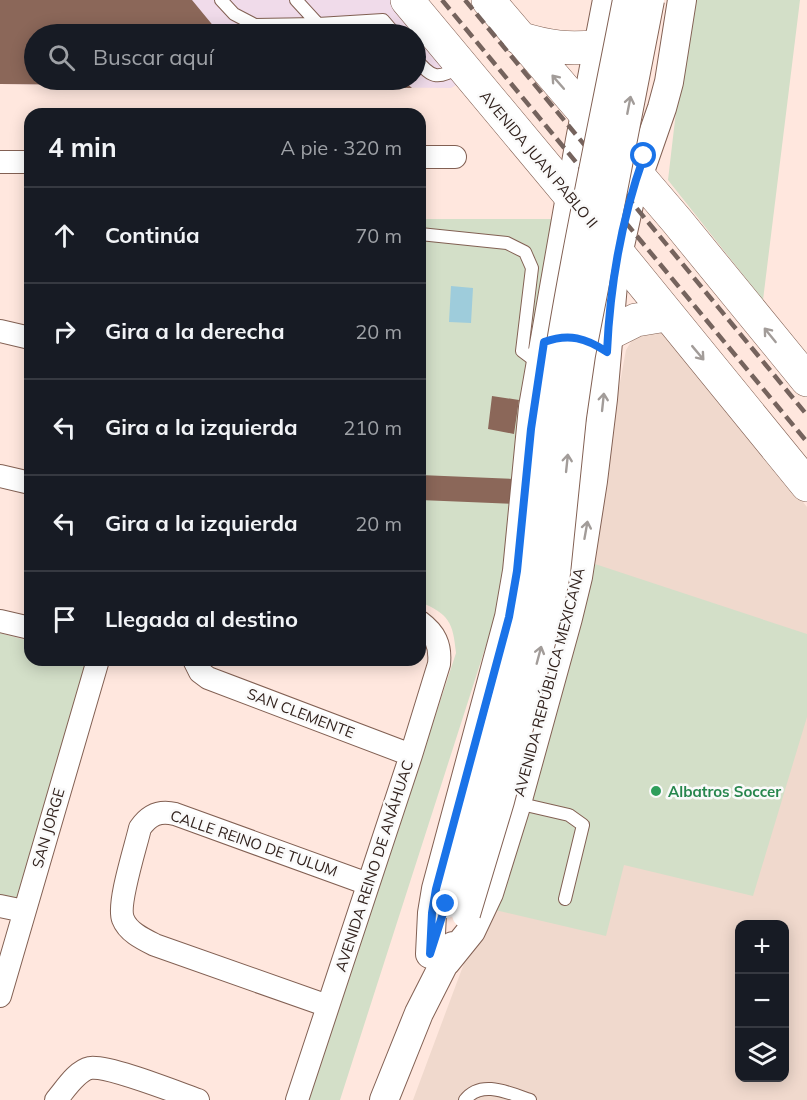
<!DOCTYPE html>
<html lang="es">
<meta charset="utf-8">
<style>
body{margin:0;font-family:Mulish,sans-serif;background:#242831;color:#f1f3f6}
.controls{position:absolute;right:18px;bottom:18px;display:grid;overflow:hidden;border-radius:12px;box-shadow:0 3px 15px #0003}
.controls button{width:54px;height:54px;display:grid;place-items:center;padding:0;border:0;border-bottom:2px solid #363941;background:#171b24;color:#f1f3f6;font:30px sans-serif}
.stop{position:absolute;width:18px;height:18px;margin:-14px;border:4px solid #1a73e8;border-radius:50%;background:#fff}
.stop.end{background:#1a73e8;border-color:#fff;box-shadow:0 2px 6px #0008}
.list{margin:0;padding:0;list-style:none}
h2{display:flex;justify-content:space-between;align-items:center;height:78px;margin:0;padding:0 24px;font-size:26px}
h2 small{font-size:20px;font-weight:400;color:#9ea1a6}
.list li{display:grid;grid-template-columns:39px 1fr auto;gap:18px;align-items:center;box-sizing:border-box;height:96px;padding:0 24px;border-top:2px solid #363941}
.list b{display:block;font-size:22px;white-space:nowrap}
.list em{font-size:20px;font-style:normal;color:#9ea1a6}
.icon{flex:none;width:33px;height:33px;fill:none;stroke:currentColor;stroke-width:2;stroke-linecap:round;stroke-linejoin:round}
.map{position:relative;flex:none;width:807px;height:1100px;overflow:hidden}
.search{position:absolute;background:#171b24;box-shadow:0 3px 15px #0003;left:24px;top:24px;width:402px;height:66px;display:flex;align-items:center;gap:15px;box-sizing:border-box;padding:0 21px;border-radius:33px;color:#9ea1a6;font-size:22px}
.panel{position:absolute;background:#171b24;box-shadow:0 3px 15px #0003;left:24px;top:108px;width:402px;height:558px;border-radius:18px}
.map>svg:first-child{display:block}
.commercial{fill:#f0dbea;fill-rule:evenodd}
.industrial{fill:#f0d9cd;fill-rule:evenodd}
.green{fill:#d3dfc8}
.water{fill:#9eccdb}
.building{fill:#8b6759}
.lines{fill:none;stroke-linecap:round;stroke-linejoin:round}
.service-casing{stroke:#826053;stroke-width:14}
.minor-casing{stroke:#826053;stroke-width:24}
.tertiary-casing{stroke:#826053;stroke-width:30}
.secondary-casing{stroke:#826053;stroke-width:34}
.service{stroke:#fff;stroke-width:12}
.minor{stroke:#fff;stroke-width:22}
.tertiary{stroke:#fff;stroke-width:28}
.secondary{stroke:#fff;stroke-width:33}
.rail{stroke:#75635d;stroke-width:4.5;stroke-dasharray:12 6;stroke-linecap:butt}
.tertiary-bridge-casing{stroke:#826053;stroke-width:30;stroke-linecap:butt}
.tertiary-bridge{stroke:#fff;stroke-width:28}
.oneway{stroke:#a29c99}
.route{stroke:#1a73e8;stroke-width:8}
.leisure-dot{fill:#2e9e5b;stroke:#fafafa;stroke-width:2}
.labels{text-anchor:middle;dominant-baseline:central;stroke-width:5;stroke-linejoin:round;paint-order:stroke}
.street-label{font-size:15px;fill:#31221d;stroke:#fafafa}
.leisure-label{font-size:15px;font-weight:bold;fill:#27864d;stroke:#fafafa;text-anchor:start}
</style>
<div class="map">
<svg width="807" height="1100" viewBox="0 0 807 1100">
<rect width="100%" height="100%" fill="#ffe7de"/>
<path class="commercial" d="M0,0H393L463,81L451,88L0,84ZM34,34H416V80H34Z"/>
<path class="industrial" d="M661,328L807,507V1100H413L494,883L595,519L626,350L639,329ZM740,924H784V1078H740Z"/>
<path class="green" d="M689,0H800L763,300L668,180Z
M420,219H552L508,577L340,1100H309L456,653C453,622 449,614 420,602Z
M592,563L807,634V717L753,896L624,865L606,936L495,910Z
M0,633L30,641V660H89L21,901L0,896Z"/>
<path class="water" d="M420,282H426V322H420Z
M451,286L473,288L471,323L449,322Z"/>
<path class="building" d="M0,0H192L220,34H34V80H403L412,88L0,84Z
M492,396L519,400L514,434L488,429Z
M420,475L517,479L514,504L420,500Z"/>
<g class="lines">
<defs>
<path id="service" d="M221,0L234,14L255,25L318,24L383,20L395,34
M296,0L318,24
M416,59C433,80 438,79 461,66
M420,234L507,243L525,252L532,268L522,351L530,357L542,359
M517,803L569,815L583,825L565,899
M465,1100C481,1079 509,1093 530,1100"/>
<path id="minor" d="M420,157H455
M0,162H30
M0,331L30,338
M0,476L30,483
M0,621L30,628
M194,660L200,672L208,678L411,755
M0,906L24,911
M0,996L98,660
M328,1006L155,945C143,939 128,932 123,919C117,904 136,846 140,828C149,815 159,810 175,814L368,884
M56,1100C65,1090 76,1071 90,1068C108,1065 178,1093 198,1100
M297,1100L411,755L439,664C441,645 435,633 420,622"/>
<path id="tertiary" d="M430,954L432,913L436,889L509,617L517,571L533,407L580,140L607,0
M446,962L471,931L489,893L517,803L568,618L578,577L593,481L603,399L614,273L630,200L662,108L669,82L682,0
M384,1100L419,1013L453,946"/>
<path id="secondary" d="M407,0L618,253L807,485
M488,0L677,221L807,380
M519,38C547,47 570,50 598,46
M608,334L636,320L666,315"/>
</defs>
<use href="#service" class="service-casing"/>
<use href="#minor" class="minor-casing"/>
<use href="#tertiary" class="tertiary-casing"/>
<use href="#secondary" class="secondary-casing"/>
<use href="#service" class="service"/>
<use href="#minor" class="minor"/>
<use href="#tertiary" class="tertiary"/>
<use href="#secondary" class="secondary"/>
<path class="rail" d="M442,0L807,442
M465,0L807,415"/>
<defs>
<path id="tertiary-bridge" d="M446,904C473,809 504,714 525,617C540,548 540,476 551,406C571,270 601,135 627,0
M466,914L500,801L547,619L556,573L572,417L581,355L650,0"/>
</defs>
<use href="#tertiary-bridge" class="tertiary-bridge-casing"/>
<use href="#tertiary-bridge" class="tertiary-bridge"/>
</g>
<defs><path id="oneway-shaft" d="M-6 0H5M1.5-3L5.5 0L1.5 3" fill="none" stroke-width="1.6" stroke-linecap="round" stroke-linejoin="round" transform="scale(1.5)"/></defs>
<g class="oneway">
<use href="#oneway-shaft" transform="translate(558 82) rotate(-131)"/>
<use href="#oneway-shaft" transform="translate(629 105) rotate(-79)"/>
<use href="#oneway-shaft" transform="translate(770 335) rotate(-129)"/>
<use href="#oneway-shaft" transform="translate(698 353) rotate(50)"/>
<use href="#oneway-shaft" transform="translate(603 402) rotate(-84)"/>
<use href="#oneway-shaft" transform="translate(567 463) rotate(-84)"/>
<use href="#oneway-shaft" transform="translate(586 530) rotate(-80)"/>
<use href="#oneway-shaft" transform="translate(539 655) rotate(-75)"/>
</g>
<g class="lines">
<path class="route" d="M446,904L430,954L432,913L436,889L509,617L517,571L531,429L544,342C569,333 586,338 607,352C610,285 621,220 644,156"/>
</g>
<circle class="leisure-dot" cx="656" cy="791" r="6"/>
<g class="labels">
<g class="street-label">
<text transform="translate(539 159) rotate(50)">AVENIDA JUAN PABLO II</text>
<text transform="translate(549 682) rotate(-75)">AVENIDA REPÚBLICA MEXICANA</text>
<text transform="translate(301 713) rotate(21)">SAN CLEMENTE</text>
<text transform="translate(48 828) rotate(-74)">SAN JORGE</text>
<text transform="translate(254 843) rotate(19)">CALLE REINO DE TULUM</text>
<text transform="translate(374 866) rotate(-72)">AVENIDA REINO DE ANÁHUAC</text>
</g>
<g class="leisure-label">
<text x="668" y="791">Albatros Soccer</text>
</g>
</g>
</svg>
<div class="controls">
<button>+</button>
<button>−</button>
<button><svg class="icon" aria-label="layers" viewBox="0 0 24 24"><path d="M12 4l9 5-9 5-9-5zM3 14l9 5 9-5"/></svg></button>
</div>
<div class="stop" style="left:644px;top:156px"></div>
<div class="stop end" style="left:446px;top:904px"></div>
<div class="search"><svg class="icon" aria-label="search" viewBox="0 0 24 24"><circle cx="10" cy="10" r="6"/><path d="M15 15l6 6"/></svg>Buscar aquí</div>
<section class="panel">
<h2>4 min<small>A pie · 320 m</small></h2>
<ul class="list">
<li><svg class="icon" aria-label="ahead" viewBox="0 0 24 24"><path d="M12 20V5M6 11l6-6 6 6"/></svg><div><b>Continúa</b></div><em>70 m</em></li>
<li><svg class="icon" aria-label="right" viewBox="0 0 24 24"><path d="M7 20v-9h11M14 6l5 5-5 5"/></svg><div><b>Gira a la derecha</b></div><em>20 m</em></li>
<li><svg class="icon" aria-label="left" viewBox="0 0 24 24"><path d="M17 20v-9H6M10 6l-5 5 5 5"/></svg><div><b>Gira a la izquierda</b></div><em>210 m</em></li>
<li><svg class="icon" aria-label="left" viewBox="0 0 24 24"><path d="M17 20v-9H6M10 6l-5 5 5 5"/></svg><div><b>Gira a la izquierda</b></div><em>20 m</em></li>
<li><svg class="icon" aria-label="arrive" viewBox="0 0 24 24"><path d="M6 21V4h12l-3 4 3 4H6"/></svg><div><b>Llegada al destino</b></div></li>
</ul>
</section>
</div>
